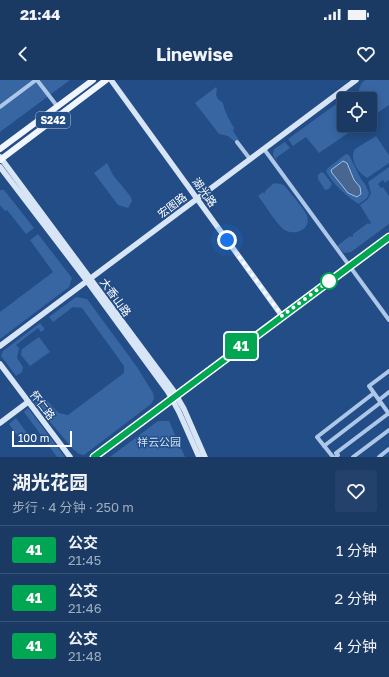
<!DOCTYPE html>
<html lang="zh">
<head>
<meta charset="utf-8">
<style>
  :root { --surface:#1a3a64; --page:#23416a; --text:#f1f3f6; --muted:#9fadbf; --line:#385478 }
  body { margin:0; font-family:"Golos Text","Noto Sans SC",sans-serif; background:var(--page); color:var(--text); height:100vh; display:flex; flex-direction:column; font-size:15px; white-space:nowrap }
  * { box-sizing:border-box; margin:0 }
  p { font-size:13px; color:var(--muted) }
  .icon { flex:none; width:22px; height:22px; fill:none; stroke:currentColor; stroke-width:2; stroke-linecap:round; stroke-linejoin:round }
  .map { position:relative; height:377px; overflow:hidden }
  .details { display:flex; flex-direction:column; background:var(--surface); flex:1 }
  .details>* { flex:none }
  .badge { padding:0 8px; border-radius:3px; font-size:14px; line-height:26px }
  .controls { position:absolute; left:337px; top:12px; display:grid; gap:8px }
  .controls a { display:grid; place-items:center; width:40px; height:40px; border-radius:4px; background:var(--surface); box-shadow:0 2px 10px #0003,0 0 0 1px var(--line); font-size:20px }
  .scale { position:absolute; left:12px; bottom:10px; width:60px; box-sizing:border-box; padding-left:4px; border:2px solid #fff; border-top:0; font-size:11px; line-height:14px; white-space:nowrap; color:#fff; -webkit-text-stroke:3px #224d86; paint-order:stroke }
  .you { position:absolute; width:20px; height:20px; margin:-10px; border:3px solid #fff; border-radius:50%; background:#1a73e8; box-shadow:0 0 0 6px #1a73e833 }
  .map>.badge { position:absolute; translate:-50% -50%; box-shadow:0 0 0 2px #fff }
  .round { display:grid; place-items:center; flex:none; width:42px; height:42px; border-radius:4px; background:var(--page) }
  .overview { display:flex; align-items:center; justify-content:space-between; height:68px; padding:0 12px }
  h1 { font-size:19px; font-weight:700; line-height:30px }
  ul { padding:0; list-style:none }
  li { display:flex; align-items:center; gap:12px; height:48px; padding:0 12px; border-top:1px solid var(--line) }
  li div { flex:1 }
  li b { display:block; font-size:15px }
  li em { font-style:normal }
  li .badge { min-width:44px; font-weight:700; text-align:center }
  .status { display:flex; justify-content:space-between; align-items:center; height:28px; padding:0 20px; background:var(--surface); direction:ltr }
  .status svg { height:11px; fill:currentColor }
  header { display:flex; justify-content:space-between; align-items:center; height:52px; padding:0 12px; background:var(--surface); font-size:18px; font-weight:700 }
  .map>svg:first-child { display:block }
  .green { fill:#3766a3 }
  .water { fill:#486690; stroke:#a1c2ea }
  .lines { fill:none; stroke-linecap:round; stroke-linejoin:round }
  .street { stroke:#adc7e9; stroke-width:4 }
  .secondary { stroke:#d7e5f7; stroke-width:5.5 }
  .primary { stroke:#f0f5fe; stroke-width:6 }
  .line-casing { stroke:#fff; stroke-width:9 }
  .line { stroke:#00a651; stroke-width:6 }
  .walk { stroke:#fff; stroke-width:4; stroke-dasharray:0 7.2 }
  .stop-dot { fill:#fff; stroke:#00a651; stroke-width:2 }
  .labels { text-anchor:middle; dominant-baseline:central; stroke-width:3; stroke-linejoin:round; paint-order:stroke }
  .shield { fill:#224d86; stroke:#bdcadb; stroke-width:1 }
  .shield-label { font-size:10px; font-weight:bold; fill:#fff }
  .street-label { font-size:11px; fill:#fff; stroke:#224d86 }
  .park-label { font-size:11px; fill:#d1e2f7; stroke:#224d86 }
</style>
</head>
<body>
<div class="status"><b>21:44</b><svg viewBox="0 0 49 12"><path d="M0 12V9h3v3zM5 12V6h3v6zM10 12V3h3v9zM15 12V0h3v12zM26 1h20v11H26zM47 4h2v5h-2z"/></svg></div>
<header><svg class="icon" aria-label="back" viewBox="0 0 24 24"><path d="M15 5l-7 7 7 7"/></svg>Linewise<svg class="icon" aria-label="heart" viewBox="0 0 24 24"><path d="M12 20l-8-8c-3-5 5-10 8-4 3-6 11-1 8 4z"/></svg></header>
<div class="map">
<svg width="389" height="377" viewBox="0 0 389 377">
  <rect width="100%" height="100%" fill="#224d86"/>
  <path class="green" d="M0,0H70L0,52Z
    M365,0H389V25L370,38V19H359C358,11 359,5 365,0Z
    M216,7L217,9C215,16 217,19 223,23C224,31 230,41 234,48L233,51L239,60L235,62L228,56L219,54L195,23Z
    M339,22H344V45H360L319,73L306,57L293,66L288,59Z
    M376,56L389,75V83L367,98C358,93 349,79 355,69Z
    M285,62L290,68L276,78L277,82L273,75L274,69Z
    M346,74L349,75L361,99L365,104L369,113L367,118L359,124C349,119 331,102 326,91L328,88Z
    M107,83L113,95L131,117L132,121L128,128L118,125L94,93Z
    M389,87V100L385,103L383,100L378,104L381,108L383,107L389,116V144L351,172L344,173L337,166L350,156L352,157L353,156V154L368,143L369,144L371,143L360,125L368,119L371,113L368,102Z
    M321,92L324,93L332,104L329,109L325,110L318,99V95Z
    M274,103L281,104L285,106C290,113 305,129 307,136C312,151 291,157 282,148C273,139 266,126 258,116L263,112L264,114L266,110Z
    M0,110H4L34,148L26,154L7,130L5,131L0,125Z
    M38,154L72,198L69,207L0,259V232L53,192L30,160Z
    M76,217L87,219L137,287L153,313L154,319L151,324L84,375L79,374L73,369L34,323L44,318L59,333L68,335L124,293V286L82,228L73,227L53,242L49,237Z
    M40,243L44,248V250L41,252L38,248L16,265L19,268L17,278L23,287L22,292L16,296L1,276L3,271Z
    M39,257L50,272L30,286L21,275L22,269Z
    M28,328L65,377H57L24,332Z
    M16,338L27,353L19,358L9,344Z
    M158,341H169L185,377H110Z"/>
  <path class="water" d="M343,81L347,83L354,100L360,107L361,114L357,117L348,113L332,93L331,90Z"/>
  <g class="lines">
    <path class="street" d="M37,0L57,26
      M0,27L36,0
      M237,62L250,79
      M264,69L389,240
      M374,313L369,306L389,291
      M379,320L389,312
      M324,366L380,323
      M333,377L317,357L374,313L389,334
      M336,377L338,375L336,373L389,333
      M353,377L389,350
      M379,377L389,369"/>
    <path class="secondary" d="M111,0L282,236
      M0,77L173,310L184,329L205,377
      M0,87L87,201L168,312L179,332L199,377
      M0,266L356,0
      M0,284L70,377
      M0,343L28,322
      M94,377L389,157"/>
    <path class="primary" d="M0,69L93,0
      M0,80L106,0"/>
  </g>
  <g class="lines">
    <g class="line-casing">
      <path id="line" d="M94,377L389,157"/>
    </g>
    <use href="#line" class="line"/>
    <path class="walk" d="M227,160L282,236L329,201"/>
  </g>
  <circle class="stop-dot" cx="329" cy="201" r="8"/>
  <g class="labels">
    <rect class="shield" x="36" y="32" width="34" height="16" rx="3"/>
    <g class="shield-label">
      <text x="53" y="40">S242</text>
    </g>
    <g class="street-label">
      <text transform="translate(205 112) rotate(54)">湖光路</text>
      <text transform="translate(172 125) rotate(-37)">宏图路</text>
      <text transform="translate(116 217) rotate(54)">大香山路</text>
      <text transform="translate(43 325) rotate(53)">怀仁路</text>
    </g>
    <g class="park-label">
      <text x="159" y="361">祥云公园</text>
    </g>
  </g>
</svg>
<div class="controls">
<a><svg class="icon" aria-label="locate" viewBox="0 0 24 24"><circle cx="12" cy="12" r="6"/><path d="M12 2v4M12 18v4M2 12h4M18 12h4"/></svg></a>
</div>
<div class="scale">100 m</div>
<div class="you" style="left:227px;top:160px"></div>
<b class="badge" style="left:241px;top:266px;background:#00a651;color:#fff">41</b>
</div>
<section class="details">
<div class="overview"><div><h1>湖光花园</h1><p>步行 · 4 分钟 · 250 m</p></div><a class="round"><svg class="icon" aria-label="heart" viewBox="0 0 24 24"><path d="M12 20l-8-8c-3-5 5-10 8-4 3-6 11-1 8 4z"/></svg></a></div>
<ul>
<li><span class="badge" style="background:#00a651;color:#fff">41</span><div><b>公交</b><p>21:45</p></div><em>1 分钟</em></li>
<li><span class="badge" style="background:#00a651;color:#fff">41</span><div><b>公交</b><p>21:46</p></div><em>2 分钟</em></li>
<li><span class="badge" style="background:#00a651;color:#fff">41</span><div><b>公交</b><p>21:48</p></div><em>4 分钟</em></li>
</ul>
</section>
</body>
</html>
